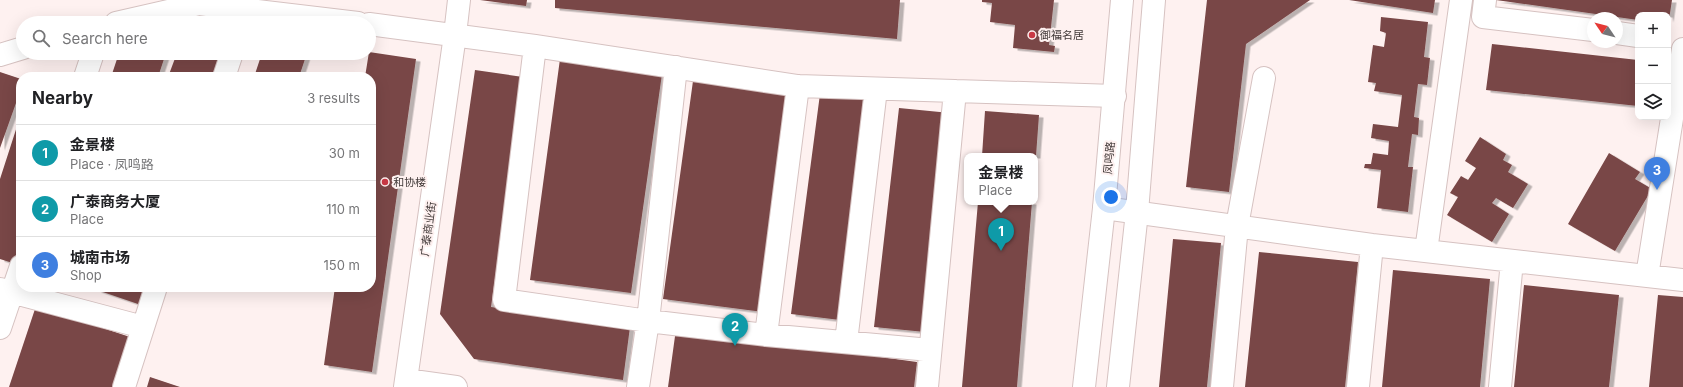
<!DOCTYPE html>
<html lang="en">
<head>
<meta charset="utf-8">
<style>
  body { margin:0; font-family:Inter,"Noto Sans SC",sans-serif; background:#f6f6f6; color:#202124 }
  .controls { position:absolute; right:12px; top:12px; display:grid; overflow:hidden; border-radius:8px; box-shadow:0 4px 16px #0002 }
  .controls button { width:36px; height:36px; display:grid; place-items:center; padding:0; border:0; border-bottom:1px solid #e0e0e0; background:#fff; color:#202124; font:20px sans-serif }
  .compass { position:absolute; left:1587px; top:12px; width:36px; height:36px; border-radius:50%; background:#fff; box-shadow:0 4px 16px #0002; rotate:305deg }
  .you { position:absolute; left:1111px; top:197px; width:14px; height:14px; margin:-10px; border:3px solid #fff; border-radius:50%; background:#1a73e8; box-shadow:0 0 0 6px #1a73e833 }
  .badge { display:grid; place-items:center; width:26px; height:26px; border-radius:50%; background:#2563eb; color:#fff; font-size:13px; font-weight:700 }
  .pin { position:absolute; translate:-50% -33px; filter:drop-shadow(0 1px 2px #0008) }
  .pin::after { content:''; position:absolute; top:21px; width:14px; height:12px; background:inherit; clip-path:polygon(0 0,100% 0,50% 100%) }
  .popup { position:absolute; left:964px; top:153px; width:74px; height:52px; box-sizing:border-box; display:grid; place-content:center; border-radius:8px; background:#fff; filter:drop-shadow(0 1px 3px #0005); font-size:13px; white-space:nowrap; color:#757577 }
  .popup b { font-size:15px; color:#202124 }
  .popup::after { content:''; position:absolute; left:50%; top:100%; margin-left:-8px; border:8px solid transparent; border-top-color:#fff }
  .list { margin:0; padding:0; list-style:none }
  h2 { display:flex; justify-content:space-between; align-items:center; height:52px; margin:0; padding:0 16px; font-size:17px }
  h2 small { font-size:13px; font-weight:400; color:#757577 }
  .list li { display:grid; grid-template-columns:26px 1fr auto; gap:12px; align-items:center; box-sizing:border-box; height:56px; padding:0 16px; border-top:1px solid #e0e0e0 }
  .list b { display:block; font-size:15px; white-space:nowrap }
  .list p { margin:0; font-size:13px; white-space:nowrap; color:#757577 }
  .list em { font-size:13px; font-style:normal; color:#757577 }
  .icon { flex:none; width:22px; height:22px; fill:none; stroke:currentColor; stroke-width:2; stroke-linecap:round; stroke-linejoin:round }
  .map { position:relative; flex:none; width:1683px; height:387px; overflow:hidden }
  .search { position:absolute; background:#fff; box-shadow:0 4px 16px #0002; left:16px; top:16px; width:360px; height:44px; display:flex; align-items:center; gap:10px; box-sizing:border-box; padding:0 14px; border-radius:22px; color:#757577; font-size:15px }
  .panel { position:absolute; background:#fff; box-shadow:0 4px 16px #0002; left:16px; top:72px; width:360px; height:220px; border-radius:16px }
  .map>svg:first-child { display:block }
  .building { fill:#794746; filter:url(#shadow) }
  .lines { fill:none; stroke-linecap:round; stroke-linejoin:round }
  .minor-casing { stroke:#d6c2c1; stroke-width:24 }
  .major-casing { stroke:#d6c2c1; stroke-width:24 }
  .minor { stroke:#fff; stroke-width:22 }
  .major { stroke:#fff; stroke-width:22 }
  .poi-dot { fill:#c93945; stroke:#fef1f0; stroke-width:1.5 }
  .labels { text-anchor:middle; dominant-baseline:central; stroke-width:4; stroke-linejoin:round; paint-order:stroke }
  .poi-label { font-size:11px; fill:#403837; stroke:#fef1f0; text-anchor:start }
  .street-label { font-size:11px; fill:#403837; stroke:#fef1f0 }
</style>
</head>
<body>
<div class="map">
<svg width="1683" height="387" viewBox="0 0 1683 387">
  <defs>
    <filter id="shadow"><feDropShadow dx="4.5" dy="2.5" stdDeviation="0" flood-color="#0004"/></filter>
  </defs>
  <rect width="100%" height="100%" fill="#fef1f0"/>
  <!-- building -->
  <path class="building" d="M480,0h47l-1,6z
    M555,0h345l-3,39 -342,-31z
    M982,0h72l-5,45 6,1 -1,6 -41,-4 2,-23 -25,-3 2,-19 -10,-1z
    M1207,0h103l-64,44 -17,148 -43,-5z
    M1349,0h86l-2,13z
    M1496,0h176l-3,20 -1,-5h-30v5z
    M1381,17l47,5 -4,35 6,1 -3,27 -9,-1 -4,33 5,1 -1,17 -6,-1 -4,33h5l-5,45 -31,-4 4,-38 -17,-2 1,-4h6l2,-11 15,2 1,-14 -18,-3 2,-14 25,3 4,-32 -28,-4 2,-8 -8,-1 5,-37 11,2 2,-14 -6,-2z
    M1492,44l146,16v46l-152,-16z
    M369,52l47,7 -44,313 -48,-7 11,-78h36v-210h-6z
    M119,53h47l-8,24h-47z
    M177,53h49l-9,24h-49z
    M262,53h45l-8,24h-45z
    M560,59l102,15 -31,219 -101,-13z
    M475,70l48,7 -32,230 139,20 -7,53 -149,-21 -34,-45z
    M0,72l21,7v10l-21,59z
    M693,81l100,13 -30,218 -100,-13z
    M820,94l50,6 -30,220 -49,-6z
    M899,108l51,5 -25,219 -51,-5z
    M985,111l54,4 -3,41h-54z
    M21,114v144l-2,7 -19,-6v-80z
    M1480,137l26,17 -3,6 9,5 -4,7 20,12 -15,24 -17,-10 -4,5 17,11 -17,28 -45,-27 11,-18 -8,-4 11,-17 7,4 8,-12 -11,-7z
    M1609,153l31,19 -5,7 17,10 -37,62 -47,-27z
    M978,202h54l-15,185h-55z
    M1173,239l48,4 -14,144h-48z
    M1259,252l99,10 -13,125h-100z
    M1393,270l97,9 -10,108h-98z
    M1524,285l95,10 -10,92h-95z
    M98,287h49l-6,18 -44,-15z
    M1658,295l25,2v90h-34z
    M36,306l94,31 -17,50h-104z
    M676,329l241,33 -3,25h-246z
    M150,377l30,10h-33z"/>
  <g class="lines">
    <!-- minor casing -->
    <g class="minor-casing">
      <path id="minor" d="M1485,0l-2,17 110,13
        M116,23l83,-19 159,19
        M369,24l166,22 263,40 317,10
        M1617,33l21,3
        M535,46l-31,254 144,21 118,14 32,-249
        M0,55l23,-7
        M85,77l8,-24
        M224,77l8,-24
        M1104,208l268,37 311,35
        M1426,251l35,-251
        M1647,276l36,-227
        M0,289l143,38
        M0,328l21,-62
        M766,335l164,15
        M846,342l30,-253
        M406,380l50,7
        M124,387l32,-100
        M405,387l50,-352 4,-35
        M638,387l10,-66 28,-254
        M927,387l28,-296
        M1222,387l15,-161 27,-148
        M1358,387l14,-142
        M1500,387l12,-126"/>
    </g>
    <!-- major casing -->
    <g class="major-casing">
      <path id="major" d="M1084,387l20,-179 18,-208
        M1118,387l19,-175 17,-212"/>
    </g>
    <!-- minor -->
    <use href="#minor" class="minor"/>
    <!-- major -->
    <use href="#major" class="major"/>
  </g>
  <!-- markers -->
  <g class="poi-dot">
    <circle cx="1032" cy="35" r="4"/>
    <circle cx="385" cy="182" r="4"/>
  </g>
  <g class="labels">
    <!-- poi labels -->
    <g class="poi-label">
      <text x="1040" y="35">御福名居</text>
      <text x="393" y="182">和协楼</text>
    </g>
    <!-- street labels -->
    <g class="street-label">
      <text transform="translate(1109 158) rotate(-85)">凤鸣路</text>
      <text transform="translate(428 229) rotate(-82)">广泰商业街</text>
    </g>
  </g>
</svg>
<div class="controls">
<button>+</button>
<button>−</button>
<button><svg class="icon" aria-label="layers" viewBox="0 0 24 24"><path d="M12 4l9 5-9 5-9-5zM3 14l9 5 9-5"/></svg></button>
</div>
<svg class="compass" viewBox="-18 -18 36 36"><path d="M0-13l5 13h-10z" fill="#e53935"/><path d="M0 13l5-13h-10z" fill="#757577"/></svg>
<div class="you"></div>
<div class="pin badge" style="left:1001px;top:251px;background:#0f9aa8">1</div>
<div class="popup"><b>金景楼</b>Place</div>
<div class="pin badge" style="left:735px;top:346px;background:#0f9aa8">2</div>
<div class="pin badge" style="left:1657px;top:190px;background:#3f7fe0">3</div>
<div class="search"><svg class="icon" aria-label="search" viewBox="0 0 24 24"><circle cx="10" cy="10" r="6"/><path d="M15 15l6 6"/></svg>Search here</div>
<section class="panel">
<h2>Nearby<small>3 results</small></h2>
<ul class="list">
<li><span class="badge" style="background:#0f9aa8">1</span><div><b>金景楼</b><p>Place · 凤鸣路</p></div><em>30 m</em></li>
<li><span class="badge" style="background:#0f9aa8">2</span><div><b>广泰商务大厦</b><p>Place</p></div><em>110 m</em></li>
<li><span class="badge" style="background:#3f7fe0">3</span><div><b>城南市场</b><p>Shop</p></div><em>150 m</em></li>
</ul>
</section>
</div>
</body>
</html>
